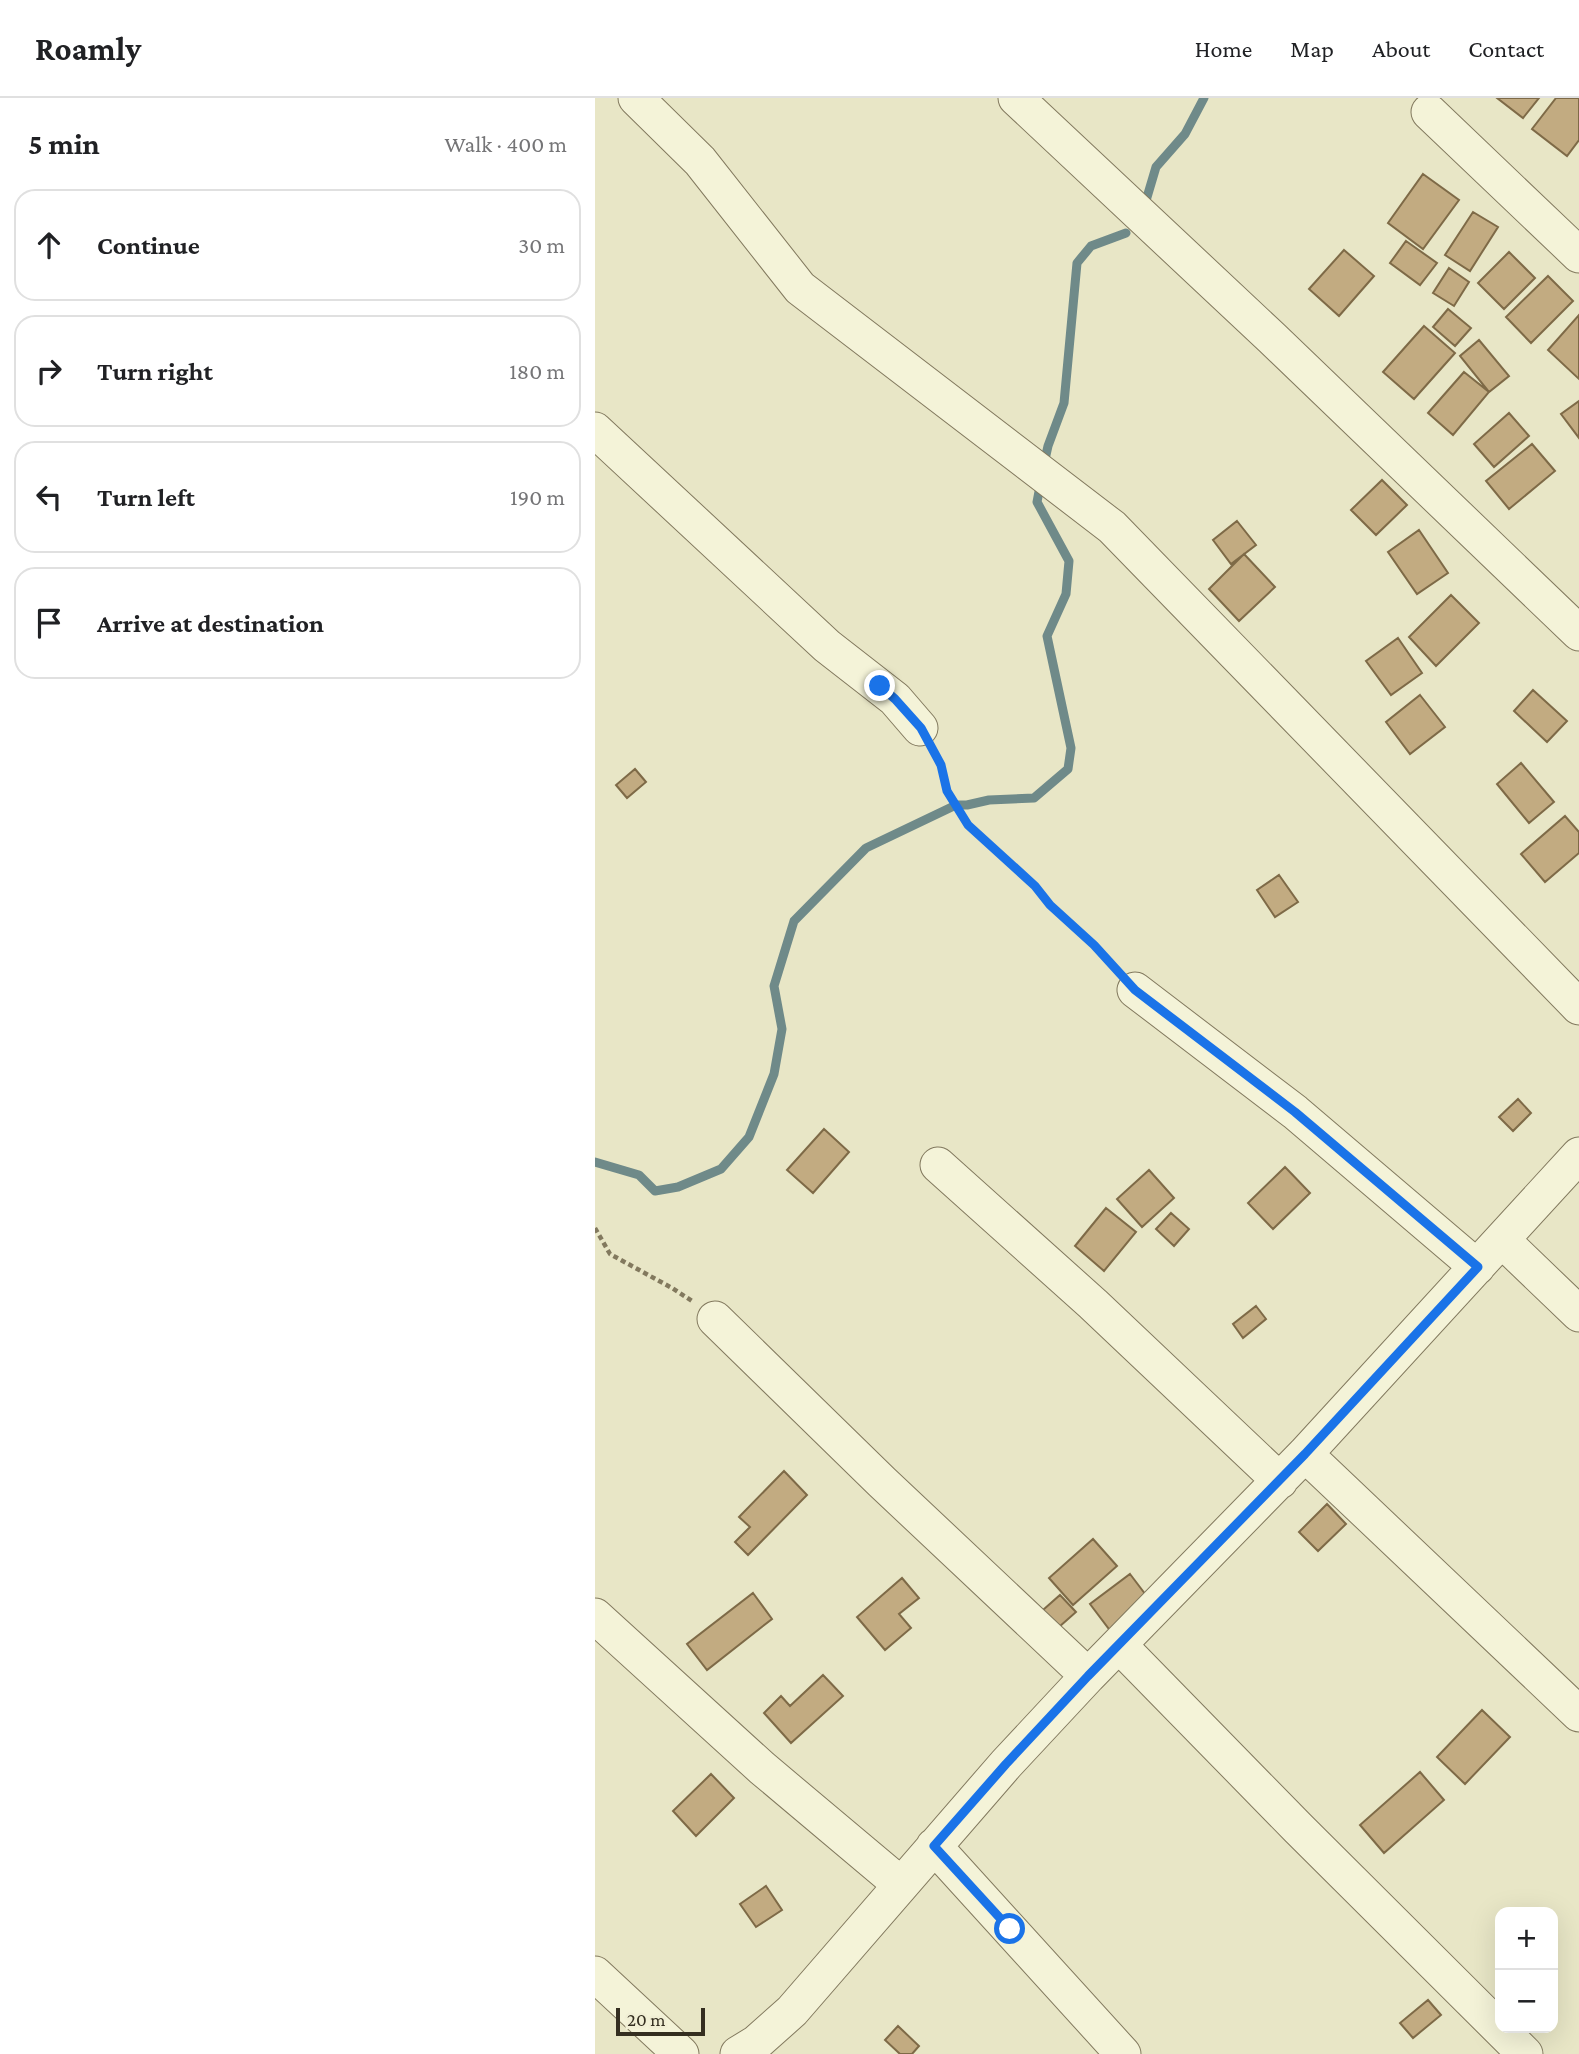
<!DOCTYPE html>
<html lang="en">
<head>
<meta charset="utf-8">
<style>
  body { margin:0; font-family:"Crimson Pro",serif; background:#f2f2f2; color:#202124 }
  .controls { position:absolute; right:21px; bottom:21px; display:grid; overflow:hidden; border-radius:14px; box-shadow:0 7px 28px #0002 }
  .controls button { width:63px; height:63px; display:grid; place-items:center; padding:0; border:0; border-bottom:2px solid #e0e0e0; background:#fff; color:#202124; font:35px sans-serif }
  .scale { position:absolute; left:21px; bottom:18px; width:89px; box-sizing:border-box; padding-left:7px; border:4px solid #342e20; border-top:0; font-size:19px; line-height:24px; white-space:nowrap; color:#342e20; -webkit-text-stroke:5px #f1efd5; paint-order:stroke }
  .stop { position:absolute; width:21px; height:21px; margin:-16px; border:5px solid #1a73e8; border-radius:50%; background:#fff }
  .stop.end { background:#1a73e8; border-color:#fff; box-shadow:0 2px 7px #0008 }
  .list { margin:0; padding:0; list-style:none }
  h2 { display:flex; justify-content:space-between; align-items:center; height:91px; margin:0; padding:0 28px; font-size:30px }
  h2 small { font-size:23px; font-weight:400; color:#757577 }
  .list li { display:grid; grid-template-columns:46px 1fr auto; gap:21px; align-items:center; box-sizing:border-box; height:112px; margin:0 14px 14px; padding:0 14px; border:2px solid #e0e0e0; border-radius:21px }
  .list b { display:block; font-size:26px; white-space:nowrap }
  .list em { font-size:23px; font-style:normal; color:#757577 }
  .icon { flex:none; width:38px; height:38px; fill:none; stroke:currentColor; stroke-width:2; stroke-linecap:round; stroke-linejoin:round }
  .map { position:relative; flex:none; width:984px; height:1956px; overflow:hidden }
  header { display:flex; align-items:center; gap:42px; box-sizing:border-box; height:98px; padding:0 35px; background:#fff; border-bottom:2px solid #e0e0e0 }
  header strong { font-size:33px }
  nav { display:flex; gap:38px; margin-inline-start:auto; font-size:24px }
  main { display:flex }
  aside { flex:1; background:#fff }
  .map>svg:first-child { display:block }
  .lines { fill:none; stroke-linecap:round; stroke-linejoin:round }
  .stream { stroke:#6f8a89; stroke-width:9 }
  .building { fill:#c2ab81; stroke:#7e6a47; stroke-width:2 }
  .street-casing { stroke:#82795e; stroke-width:37 }
  .path { stroke:#82795e; stroke-width:4.5; stroke-dasharray:5 3.5; stroke-linecap:butt }
  .street { stroke:#f4f3d8; stroke-width:35 }
  .route { stroke:#1a73e8; stroke-width:9 }
</style>
</head>
<body>
<header>
<strong>Roamly</strong>
<nav><a>Home</a><a>Map</a><a>About</a><a>Contact</a></nav>
</header>
<main>
<aside>
<h2>5 min<small>Walk · 400 m</small></h2>
<ul class="list">
<li><svg class="icon" aria-label="ahead" viewBox="0 0 24 24"><path d="M12 20V5M6 11l6-6 6 6"/></svg><div><b>Continue</b></div><em>30 m</em></li>
<li><svg class="icon" aria-label="right" viewBox="0 0 24 24"><path d="M7 20v-9h11M14 6l5 5-5 5"/></svg><div><b>Turn right</b></div><em>180 m</em></li>
<li><svg class="icon" aria-label="left" viewBox="0 0 24 24"><path d="M17 20v-9H6M10 6l-5 5 5 5"/></svg><div><b>Turn left</b></div><em>190 m</em></li>
<li><svg class="icon" aria-label="arrive" viewBox="0 0 24 24"><path d="M6 21V4h12l-3 4 3 4H6"/></svg><div><b>Arrive at destination</b></div></li>
</ul>
</aside>
<div class="map">
<svg width="984" height="1956" viewBox="0 0 984 1956">
  <rect width="100%" height="100%" fill="#e8e6c6"/>
  <g class="lines">
    <!-- stream -->
    <path class="stream" d="M550,106l11,-37 29,-33 19,-36
      M449,366l4,-18 16,-43 13,-140 14,-17 35,-13
      M0,1064l44,13 16,16 23,-4 43,-18 28,-32 25,-63 8,-45 -8,-43 20,-65 72,-73 90,-43h11l22,-5 45,-2 34,-29 3,-21 -24,-112 19,-42 3,-33 -32,-59 4,-21"/>
  </g>
  <!-- building -->
  <path class="building" d="M902,0h42l-16,20z
    M961,0h23v42l-12,16 -35,-27z
    M828,76l36,26 -36,49 -35,-26z
    M878,114l25,15 -28,44 -25,-16z
    M811,143l31,22 -17,22 -30,-22z
    M749,152l30,26 -35,40 -30,-27z
    M914,154l26,26 -31,31 -26,-26z
    M854,170l20,14 -15,24 -21,-13z
    M953,178l25,25 -42,42 -25,-26z
    M853,211l23,19 -16,18 -22,-19z
    M984,217v64l-31,-29z
    M829,228l31,27 -41,46 -31,-27z
    M884,242l30,36 -20,16 -29,-36z
    M869,274l25,20 -36,43 -25,-22z
    M984,303v37l-18,-24z
    M914,315l20,23 -35,31 -20,-23z
    M937,346l23,27 -46,38 -23,-28z
    M787,382l25,25 -31,30 -25,-25z
    M642,423l19,24 -25,19 -18,-24z
    M824,432l29,43 -31,21 -29,-42z
    M649,456l31,33 -36,34 -30,-32z
    M856,497l28,28 -43,43 -27,-29z
    M803,540l24,35 -31,22 -25,-34z
    M938,592l34,31 -20,21 -33,-31z
    M825,597l25,32 -35,27 -24,-32z
    M926,665l33,39 -25,21 -32,-39z
    M40,671l11,13 -19,16 -11,-13z
    M970,718l14,16v21l-34,29 -24,-28z
    M684,777l19,27 -23,15 -18,-27z
    M923,1001l13,14 -18,18 -14,-14z
    M229,1031l25,23 -36,41 -26,-23z
    M690,1069l25,26 -37,36 -25,-26z
    M554,1072l25,28 -32,29 -25,-28z
    M511,1110l30,24 -32,39 -29,-25z
    M576,1115l18,16 -15,17 -18,-17z
    M661,1208l10,13 -23,19 -10,-14z
    M189,1373l23,24 -59,60 -13,-13 15,-15 -11,-10z
    M732,1406l19,20 -28,27 -19,-19z
    M498,1441l24,27 -44,39 -24,-27z
    M535,1476l25,33 -40,30 -25,-33z
    M307,1480l17,20 -20,16 12,14 -26,22 -28,-33z
    M158,1495l19,26 -65,51 -20,-26z
    M465,1497l16,17 -25,22 -16,-17z
    M228,1577l20,21 -52,47 -27,-30 17,-17 9,10z
    M887,1612l28,27 -45,47 -28,-27z
    M825,1674l24,28 -60,53 -24,-28z
    M116,1676l23,24 -38,38 -23,-25z
    M171,1788l16,24 -26,17 -16,-23z
    M833,1902l13,15 -28,23 -13,-15z
    M303,1928l21,20 -7,8h-12l-15,-14z"/>
  <g class="lines">
    <!-- street casing -->
    <g class="street-casing">
      <path id="street" d="M41,0l64,63 100,127 312,239 467,480
        M421,0l256,240 307,295
        M834,14l150,143
        M0,332l232,216 68,53 25,29
        M540,892l160,122 182,155
        M343,1067l155,139 187,177
        M907,1142l77,74
        M120,1221l167,163 206,194
        M710,1356l274,260
        M0,1518l167,152 138,116
        M524,1547l179,183 227,226
        M339,1748l189,208
        M0,1876l86,80
        M143,1956l18,-11 36,-32 214,-247 82,-88 217,-222 274,-299"/>
    </g>
    <!-- path -->
    <path class="path" d="M341,656l6,11 5,26 21,34 67,61 15,19 44,40 21,24
      M0,1130l15,26 62,34 20,13"/>
    <!-- street -->
    <use href="#street" class="street"/>
  </g>
  <g class="lines">
    <!-- route -->
    <path class="route" d="M285,588l15,13 26,29 20,37 6,26 21,34 67,61 15,19 44,40 41,45 160,122 183,155 -173,187 -217,222 -82,88 -72,82 76,83"/>
  </g>
</svg>
<div class="controls">
<button>+</button>
<button>−</button>
</div>
<div class="scale">20 m</div>
<div class="stop" style="left:415px;top:1831px"></div>
<div class="stop end" style="left:285px;top:588px"></div>
</div>
</main>
</body>
</html>
